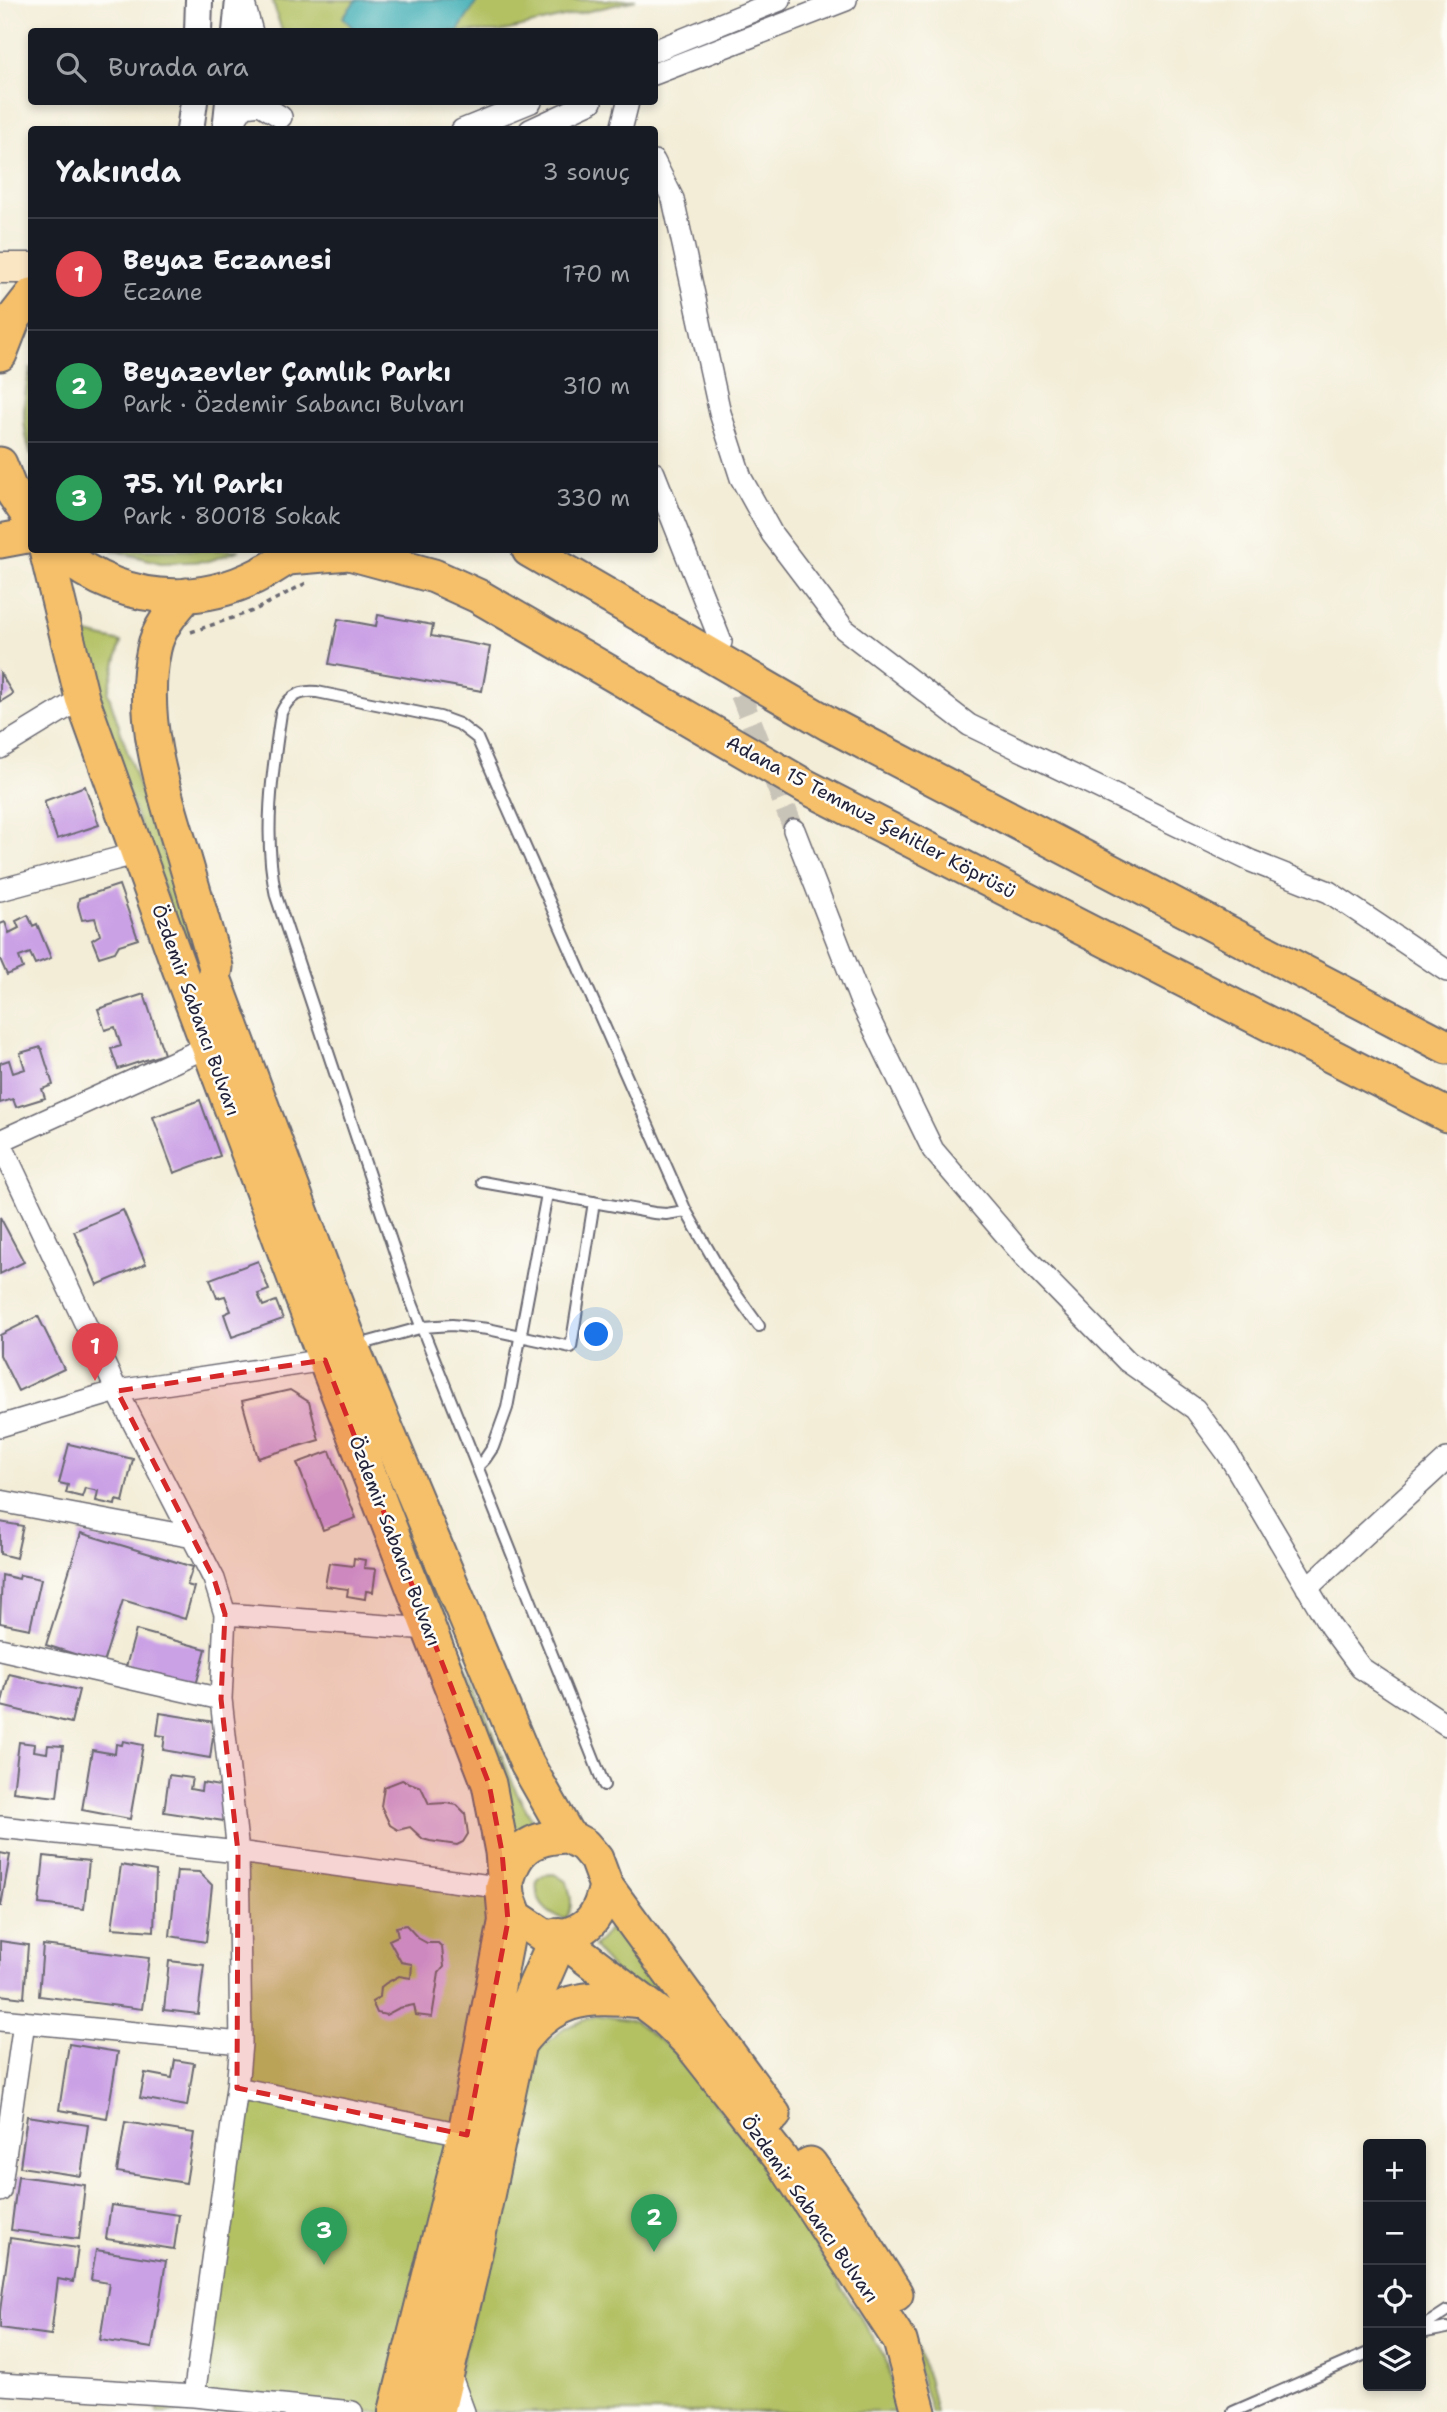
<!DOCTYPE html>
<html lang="tr">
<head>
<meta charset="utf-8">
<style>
  body { margin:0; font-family:"Shantell Sans",sans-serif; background:#20242c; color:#f1f3f6 }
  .controls { position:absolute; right:21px; bottom:21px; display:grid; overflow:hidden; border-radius:7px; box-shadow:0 4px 10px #0003 }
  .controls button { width:63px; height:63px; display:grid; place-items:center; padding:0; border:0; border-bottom:2px solid #363941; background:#171b24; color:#f1f3f6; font:35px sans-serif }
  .you { position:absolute; left:597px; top:1335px; width:24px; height:24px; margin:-18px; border:5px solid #fff; border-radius:50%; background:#1a73e8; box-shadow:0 0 0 10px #1a73e833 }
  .badge { display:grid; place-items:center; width:46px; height:46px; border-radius:50%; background:#0b8043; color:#fff; font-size:23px; font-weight:700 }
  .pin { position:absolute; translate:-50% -58px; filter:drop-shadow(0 2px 4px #0008) }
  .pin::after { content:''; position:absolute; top:37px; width:24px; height:21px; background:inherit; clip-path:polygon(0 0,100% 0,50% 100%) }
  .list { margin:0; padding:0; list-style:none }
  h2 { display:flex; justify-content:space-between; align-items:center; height:91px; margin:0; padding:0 28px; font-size:30px }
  h2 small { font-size:23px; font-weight:400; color:#9ea1a6 }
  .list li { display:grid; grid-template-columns:46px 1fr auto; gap:21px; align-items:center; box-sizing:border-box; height:112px; padding:0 28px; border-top:2px solid #363941 }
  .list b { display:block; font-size:26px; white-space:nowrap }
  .list p { margin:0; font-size:23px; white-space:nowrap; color:#9ea1a6 }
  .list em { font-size:23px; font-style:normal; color:#9ea1a6 }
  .icon { flex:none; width:38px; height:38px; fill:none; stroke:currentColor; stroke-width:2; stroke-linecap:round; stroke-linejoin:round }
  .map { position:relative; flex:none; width:1447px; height:2412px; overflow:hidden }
  .search { position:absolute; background:#171b24; box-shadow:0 4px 10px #0003; left:28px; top:28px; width:630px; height:77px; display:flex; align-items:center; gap:18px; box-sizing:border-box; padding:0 24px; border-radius:7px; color:#9ea1a6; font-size:26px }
  .panel { position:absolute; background:#171b24; box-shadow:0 4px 10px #0003; left:28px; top:126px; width:630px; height:427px; border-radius:7px }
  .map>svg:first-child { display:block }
  .green { fill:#b3c164; stroke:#6a7250; stroke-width:2 }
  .water { fill:#3bacb3; stroke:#2e6777; stroke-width:2 }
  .building { fill:#cba1e5 }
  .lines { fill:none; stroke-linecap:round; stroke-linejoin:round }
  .minor-tunnel { stroke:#c9c4b8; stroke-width:21; stroke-dasharray:21 10; stroke-linecap:butt }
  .service-casing { stroke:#6b6972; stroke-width:14 }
  .minor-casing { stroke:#6b6972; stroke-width:24 }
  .tertiary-casing { stroke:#6b6972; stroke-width:30 }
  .secondary-casing { stroke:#6b6972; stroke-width:33 }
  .primary-casing { stroke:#6b6972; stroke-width:37 }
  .motorway-casing { stroke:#6b6972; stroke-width:42 }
  .path { stroke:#6b6972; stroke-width:3.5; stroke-dasharray:5 5; stroke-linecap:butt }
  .service { stroke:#fff; stroke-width:10 }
  .minor { stroke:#fff; stroke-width:21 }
  .tertiary { stroke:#fff; stroke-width:26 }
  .secondary { stroke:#fbe6c4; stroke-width:30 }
  .primary { stroke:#f6c06b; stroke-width:33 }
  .motorway { stroke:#f6c06b; stroke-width:38 }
  .marked { fill:#d62828; fill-opacity:0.2; stroke:#d62828; stroke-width:5; stroke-dasharray:14 9; stroke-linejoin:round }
  .labels { text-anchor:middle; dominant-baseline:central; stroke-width:5; stroke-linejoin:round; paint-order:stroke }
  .street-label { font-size:19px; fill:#22223b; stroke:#fdfcf7 }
</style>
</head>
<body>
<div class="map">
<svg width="1447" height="2412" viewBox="0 0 1447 2412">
  <rect width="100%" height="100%" fill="#fdfcf7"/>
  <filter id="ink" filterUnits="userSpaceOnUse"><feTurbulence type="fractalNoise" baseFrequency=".0143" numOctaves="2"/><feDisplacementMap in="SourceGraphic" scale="14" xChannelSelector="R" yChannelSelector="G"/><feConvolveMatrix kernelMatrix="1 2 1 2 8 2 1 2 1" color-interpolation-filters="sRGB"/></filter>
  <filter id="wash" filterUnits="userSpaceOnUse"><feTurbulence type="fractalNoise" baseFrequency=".00686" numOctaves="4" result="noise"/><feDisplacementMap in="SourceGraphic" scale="28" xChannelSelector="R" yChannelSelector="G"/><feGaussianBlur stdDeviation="1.57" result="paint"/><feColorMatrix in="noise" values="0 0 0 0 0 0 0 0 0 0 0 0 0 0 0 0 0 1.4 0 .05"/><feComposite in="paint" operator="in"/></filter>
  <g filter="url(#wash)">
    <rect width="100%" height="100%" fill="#f3edd7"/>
    <!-- green -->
    <path class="green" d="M272,0h364l-136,32 -218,-1z
      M31,367v88c-10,-29 -8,-60 0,-88z
      M112,550h128l-31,11 -48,2z
      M79,632l42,10 -13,51 33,100 68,179 187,515 120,304 22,40 -21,11 -390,-1052z
      M238,1852l267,36 -107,524h-241l3,-18 34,2 43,-308z
      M554,1874l13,8c4,15 7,24 -1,37 -19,-3 -32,-18 -29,-38l6,-6z
      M616,1922l297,414 16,45 7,31h-5l-23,-76 -314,-389z
      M597,2015l37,6 37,28 92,113 122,195 15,55h-451l90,-363 26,-21z"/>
    <!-- water -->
    <path class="water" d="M356,0h122l-20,31 -102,1 -13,-15z"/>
    <g id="blocks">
      <!-- building -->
      <path class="building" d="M378,615l55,10 -2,11 59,11 -8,44 -153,-27 9,-45 38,7z
        M0,673l13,21 -13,8z
        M85,786l14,39 -42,14 -13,-38z
        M119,885l19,54 -19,6 -4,7 -16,5 -7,-17 8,-5 -5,-17 -13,2 -4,-14 1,-8z
        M28,915l5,11 4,-2 14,34 -16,6 -5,-11 -11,4 4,11 -16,7 -7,-16v-35l5,-2 4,11 10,-5 -3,-7z
        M144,994l20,60 -46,15 -7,-20 10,-3 -6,-19 -10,3 -7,-21z
        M41,1047l12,38 -11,4 3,9 -29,9 -3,-8 -13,4v-40l9,-3 4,13 12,-4 -5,-16z
        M200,1100l20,56 -46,17 -21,-56z
        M123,1210l23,54 -49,21 -23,-54z
        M0,1217l24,45 -24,12z
        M258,1261l11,29 -11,4 5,12 13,-5 7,18 -51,18 -8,-23 7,-3 -6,-15 -8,2 -7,-19z
        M38,1316l26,53 -46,22 -18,-36v-20z
        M290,1390l19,12 10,38 -61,18 -16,-57z
        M69,1444l64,15 -10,43 -7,-2 -1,5 -19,-4 2,-10 -13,-3 -3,9 -16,-4 2,-8 -9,-2z
        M330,1451l26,67 -33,12 -26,-67z
        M0,1522l23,4 -7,32 -16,-4z
        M81,1533l112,34 -6,18 7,2 -9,32 -62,-19 -20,63 -57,-18z
        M354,1558l11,2 -1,8 12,1 -3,23 -7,-1 -1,8 -18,-3 1,-7 -23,-3 4,-23 24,3z
        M2,1575l17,4 1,-4 21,4 -11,50 -30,-6z
        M136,1630l70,19 -10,36 -70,-18z
        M9,1674l70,16 -8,33 -70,-17z
        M160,1713l55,9 -5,36 -47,-8 2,-14 -8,-1z
        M123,1741l20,4 -13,74 -48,-9 10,-60 23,4 1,-10 6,1z
        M19,1742l16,2 -1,7 13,2 1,-8 15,1 -6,51 -44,-5z
        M169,1775l23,3 -2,11 11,2 1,-8 23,4 -1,34 -60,-9z
        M402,1780l19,7 8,17 17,-1 11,2 8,8 3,21 -5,8 -6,3 -27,-4 -7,-2 -13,-12 -12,3 -8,-5 -9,-19 3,-19z
        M0,1853l10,2 -9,51h-1z
        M44,1856l45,5 -5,48 -45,-5z
        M121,1865l35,6 -2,60 -42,-3z
        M177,1871l22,1 13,13 -6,57 -36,-6z
        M406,1925l12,13 9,5h11l4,4 2,20 -5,6 -7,44 -16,-2 -2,-10 -15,3 -13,7 -9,-2 -5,-11 8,-5 1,-10 5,-4 13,-7 12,2 1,-14 -11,-2 -12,-22 9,-4 -2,-9z
        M0,1941l28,4 -4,53 -24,-3z
        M43,1945l106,13 -7,51 -103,-13z
        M169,1961l35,4 -6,49 -34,-4z
        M69,2044l49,8 -11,66 -48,-8z
        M175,2060l19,3 -7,43 -47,-8 5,-25 27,5z
        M27,2116l61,9 -7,51 -61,-9z
        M125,2122l69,11 -8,50 -69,-11z
        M18,2176l67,9 -6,54 -68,-9z
        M111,2205l68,10 -5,34 -68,-10z
        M10,2238l68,10 -5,34 -15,-3 -7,56 -51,-7v-17z
        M96,2250l70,11 -14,87 -52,-8 9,-57 -18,-3z"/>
    </g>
  </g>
  <g filter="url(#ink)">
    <use href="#blocks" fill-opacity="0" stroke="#6b6972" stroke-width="2"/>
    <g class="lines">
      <!-- minor-tunnel -->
      <path class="minor-tunnel" d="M729,665l65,165"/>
      <!-- service casing -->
      <g class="service-casing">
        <path id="service" d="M482,1182l172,31 12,1 20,-3
          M355,1346l68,-19 29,-2 36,4 83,18 23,-145
          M478,1466l7,-7 8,-12 14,-39 40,-214
          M604,1785l-194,-487 -134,-402c-13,-59 -4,-123 5,-183 7,-16 18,-23 36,-21l123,25 19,7 18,14 209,473 39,68 34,47
          M1421,2328l26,-17
          M1421,2333l26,-5
          M1233,2412l135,-59"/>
      </g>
      <!-- minor casing -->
      <g class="minor-casing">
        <path id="minor" d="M243,0l9,32
          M654,51l126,-51
          M654,74l192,-74
          M229,130l15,-24 16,-2 21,13
          M462,130l69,-28
          M530,130l61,-28
          M621,130l7,-28
          M654,161l19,38 47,214 21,65 31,56 72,95 125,96 282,136 78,31 118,79
          M654,473l67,169
          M0,748l82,-50
          M794,830l67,172 72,148 90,105 104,106 68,48 33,45 102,172 31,42 86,57
          M0,890l138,-37
          M0,1141l209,-95
          M0,1142l117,249 97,188 11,35 -4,85 17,153 3,191 -4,45 -43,308
          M0,1426l117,-35 208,-31
          M0,1501l193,36
          M1307,1588l140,-129
          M225,1614l203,15
          M0,1649l221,50
          M0,1827l238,25 267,36
          M0,2020l241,23
          M237,2088l230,47
          M0,2191l24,-169
          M449,2371l15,41
          M0,2384l194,12 158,16"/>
      </g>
      <!-- tertiary casing -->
      <g class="tertiary-casing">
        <path id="tertiary" d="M198,32l1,-32
          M236,32l3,-32
          M190,130l4,-28
          M226,130l3,-28"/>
      </g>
      <!-- secondary casing -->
      <g class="secondary-casing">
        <path id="secondary" d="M0,268h32"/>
      </g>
      <!-- primary casing -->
      <g class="primary-casing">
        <path id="primary" d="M0,354l14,-36 18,-23
          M0,464l9,23 23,34
          M0,541l32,-6
          M46,550l36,148 97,270 146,392 164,424 13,68 3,36 11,29 27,18 16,2 102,78 29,28 91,116 119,182 19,71
          M57,550c75,63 165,59 241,0
          M529,550l300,174 618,323
          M288,558l61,-5 85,23 44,20 327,190 642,329
          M187,595c-14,16 -29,33 -33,54 -15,68 9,141 29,205 11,38 22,75 33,113l-2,11 138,369 175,417 41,72 16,9 12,14 10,27 168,229
          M506,1886c8,-37 24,-49 62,-50
          M559,1937c31,-7 40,-21 47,-51
          M515,2049c37,-52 68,-54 128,-48
          M810,2164l39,55 47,75"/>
      </g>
      <!-- motorway casing -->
      <g class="motorway-casing">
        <path id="motorway" d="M398,2412l69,-277 41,-214 -3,-33
          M435,2412l33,-137 52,-249 39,-89"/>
      </g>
      <!-- path -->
      <path class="path" d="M191,632l62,-21 53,-28"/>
      <!-- service -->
      <use href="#service" class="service"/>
      <!-- minor -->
      <use href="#minor" class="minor"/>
      <!-- tertiary -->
      <use href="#tertiary" class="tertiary"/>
      <!-- secondary -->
      <use href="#secondary" class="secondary"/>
      <!-- primary -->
      <use href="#primary" class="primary"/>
      <!-- motorway -->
      <use href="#motorway" class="motorway"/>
    </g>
  </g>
  <!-- marked area -->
  <path class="marked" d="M325,1360l164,424 13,68 6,69 -41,214 -230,-47 1,-236 -17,-153 4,-85 -11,-35 -97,-188z"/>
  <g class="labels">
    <!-- street labels -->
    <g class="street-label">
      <text transform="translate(871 817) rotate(28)">Adana 15 Temmuz Şehitler Köprüsü</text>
      <text transform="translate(196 1010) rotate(70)">Özdemir Sabancı Bulvarı</text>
      <text transform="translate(395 1541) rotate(69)">Özdemir Sabancı Bulvarı</text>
      <text transform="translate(810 2209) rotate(55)">Özdemir Sabancı Bulvarı</text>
    </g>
  </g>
</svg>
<div class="controls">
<button>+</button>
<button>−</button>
<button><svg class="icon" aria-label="locate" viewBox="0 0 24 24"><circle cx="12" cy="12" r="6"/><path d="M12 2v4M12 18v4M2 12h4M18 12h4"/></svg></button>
<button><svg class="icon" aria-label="layers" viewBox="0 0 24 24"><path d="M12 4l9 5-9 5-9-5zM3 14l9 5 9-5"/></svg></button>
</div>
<div class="you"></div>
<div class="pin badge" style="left:95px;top:1381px;background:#e0444e">1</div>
<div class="pin badge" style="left:654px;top:2252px;background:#2e9e5b">2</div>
<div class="pin badge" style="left:324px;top:2265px;background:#2e9e5b">3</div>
<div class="search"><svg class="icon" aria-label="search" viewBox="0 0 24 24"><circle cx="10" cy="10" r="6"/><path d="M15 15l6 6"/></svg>Burada ara</div>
<section class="panel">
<h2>Yakında<small>3 sonuç</small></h2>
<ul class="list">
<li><span class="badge" style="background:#e0444e">1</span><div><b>Beyaz Eczanesi</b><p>Eczane</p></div><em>170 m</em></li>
<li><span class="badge" style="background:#2e9e5b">2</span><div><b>Beyazevler Çamlık Parkı</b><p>Park · Özdemir Sabancı Bulvarı</p></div><em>310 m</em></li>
<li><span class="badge" style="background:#2e9e5b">3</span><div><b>75. Yıl Parkı</b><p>Park · 80018 Sokak</p></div><em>330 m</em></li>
</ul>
</section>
</div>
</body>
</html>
